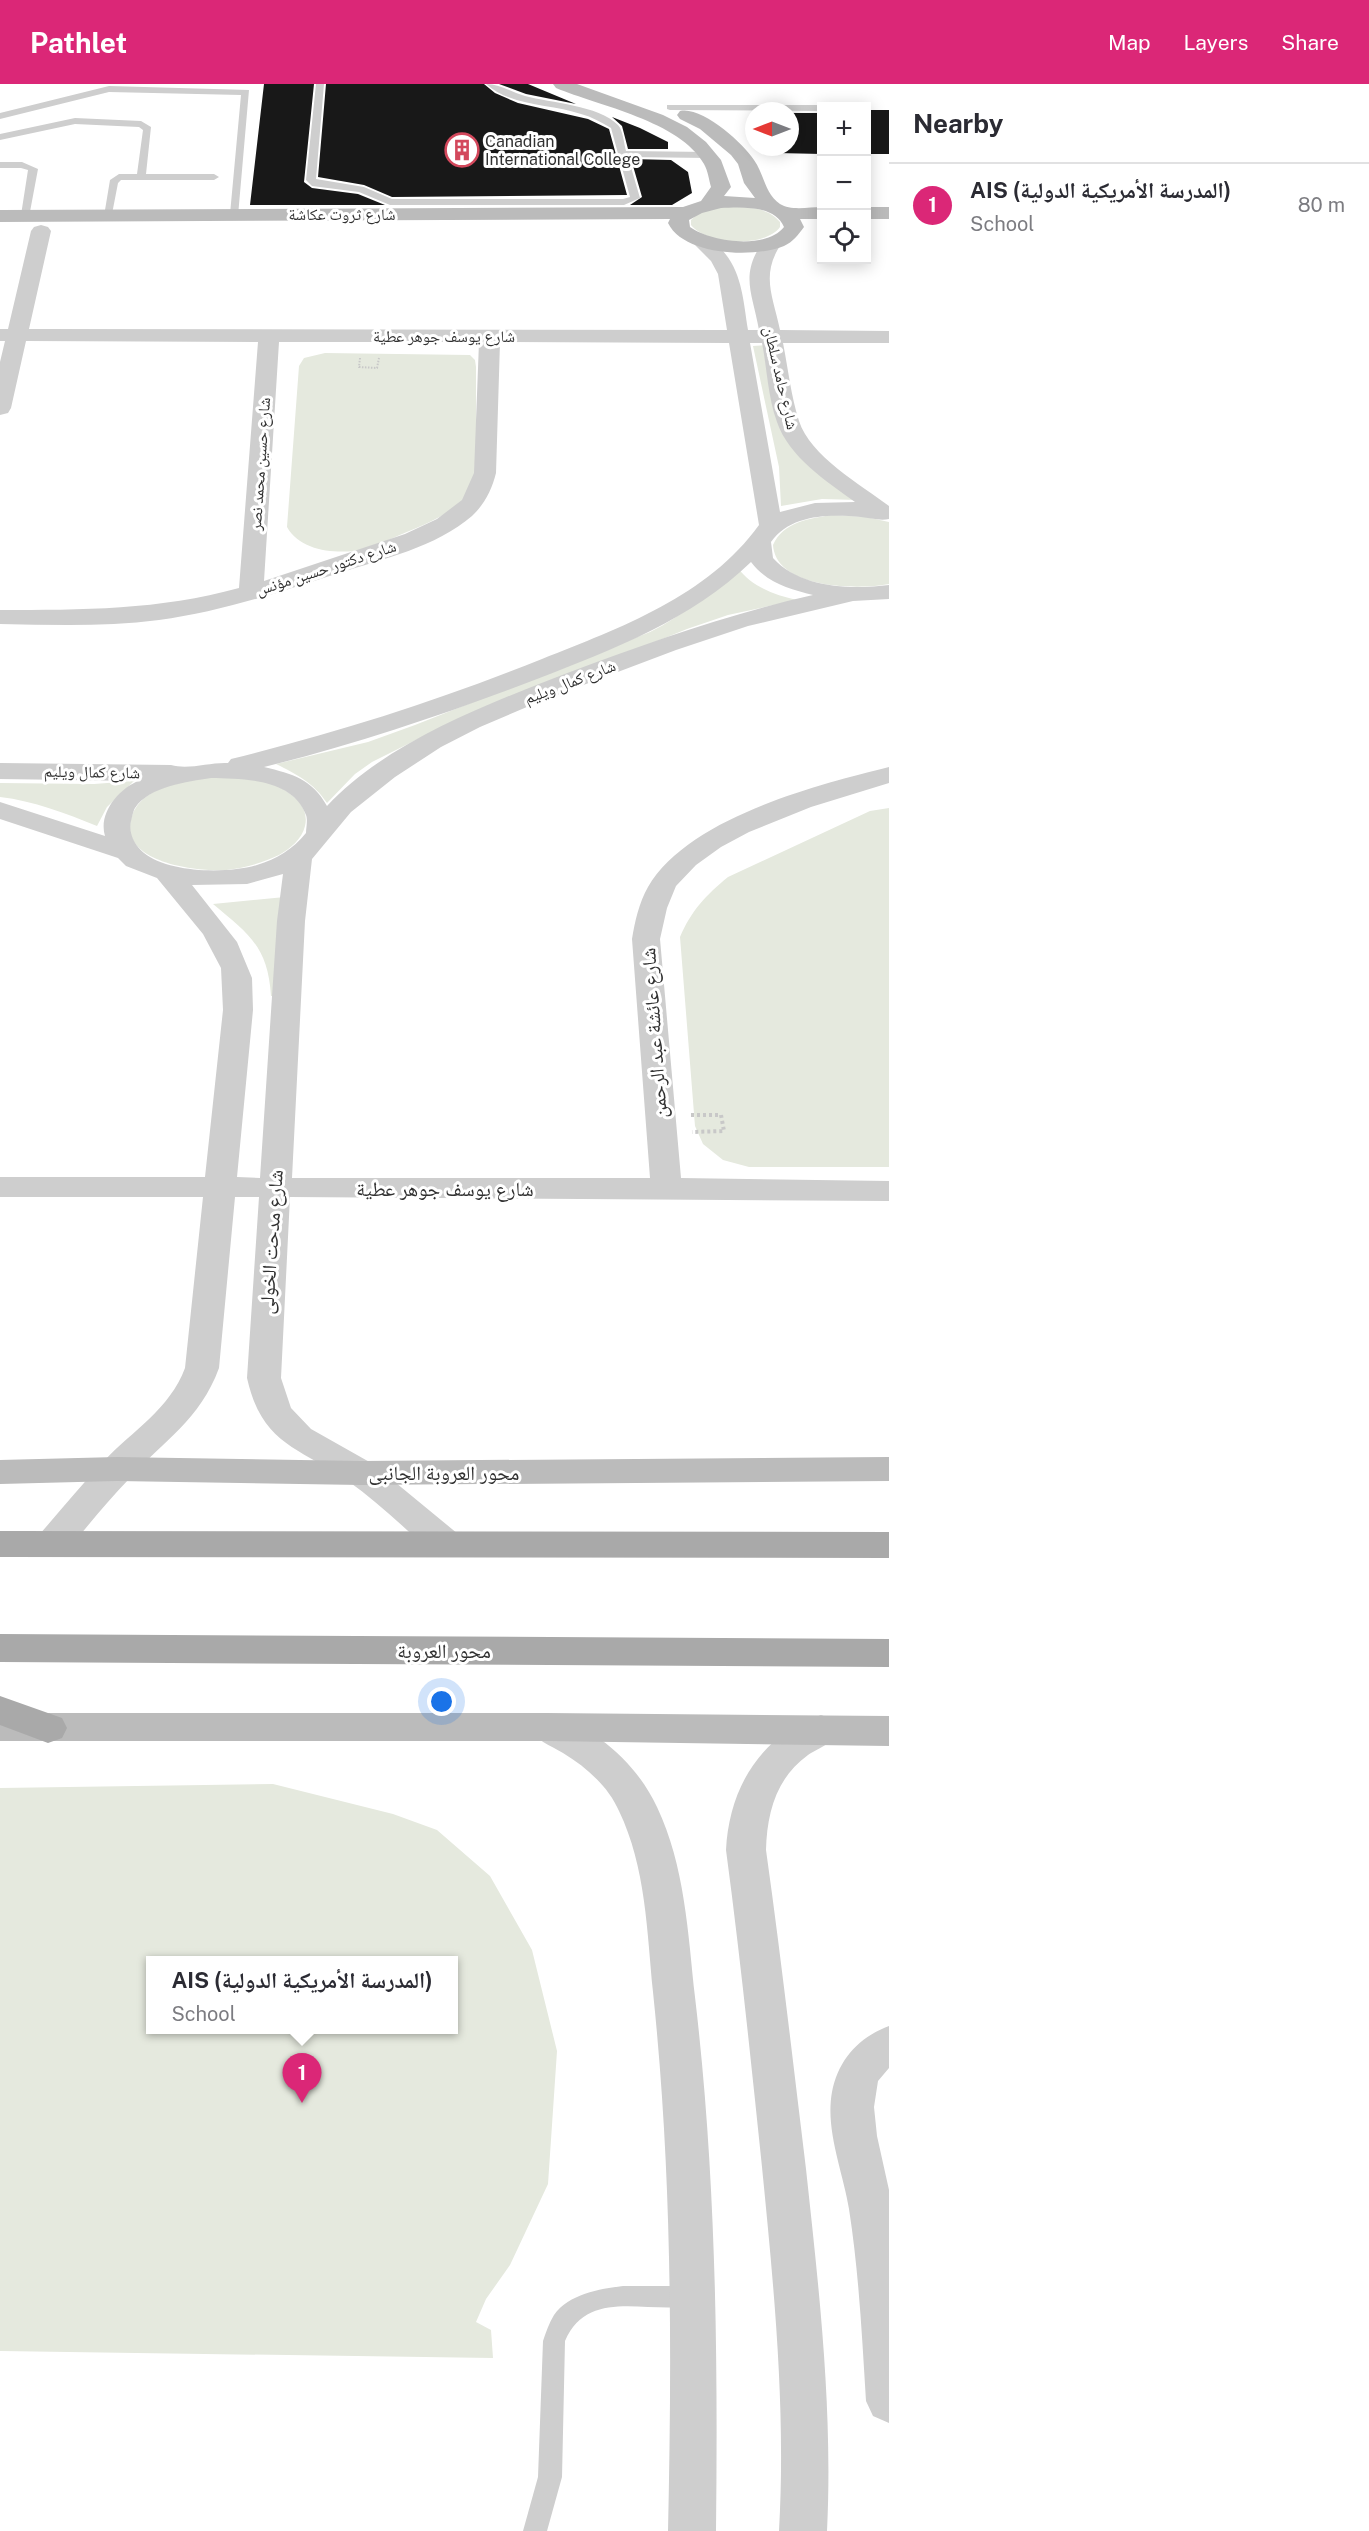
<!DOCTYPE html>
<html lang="en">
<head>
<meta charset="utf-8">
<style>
  body { margin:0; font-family:"Public Sans","Noto Naskh Arabic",sans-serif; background:#f7f7f7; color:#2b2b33 }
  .controls { position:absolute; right:18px; top:18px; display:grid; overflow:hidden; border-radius:0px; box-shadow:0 3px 15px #0003 }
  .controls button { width:54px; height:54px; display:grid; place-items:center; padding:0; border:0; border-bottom:2px solid #e1e1e2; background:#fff; color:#2b2b33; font:30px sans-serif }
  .compass { position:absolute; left:745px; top:18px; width:54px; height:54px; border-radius:50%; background:#fff; box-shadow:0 3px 15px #0003; rotate:270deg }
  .you { position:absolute; left:442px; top:1618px; width:21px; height:21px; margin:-15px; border:4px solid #fff; border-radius:50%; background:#1a73e8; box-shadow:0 0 0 9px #1a73e833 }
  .badge { display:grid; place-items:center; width:39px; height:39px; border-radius:50%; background:#db2777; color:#fff; font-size:20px; font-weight:700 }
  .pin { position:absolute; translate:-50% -50px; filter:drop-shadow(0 2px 3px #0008) }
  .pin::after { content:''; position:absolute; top:32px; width:21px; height:18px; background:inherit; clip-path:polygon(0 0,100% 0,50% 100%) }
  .popup { position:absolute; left:146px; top:1872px; width:312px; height:78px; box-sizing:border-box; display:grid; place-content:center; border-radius:0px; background:#fff; filter:drop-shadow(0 2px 4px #0005); font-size:20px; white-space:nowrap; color:#7c7c81 }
  .popup b { font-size:22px; color:#2b2b33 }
  .popup::after { content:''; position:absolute; left:50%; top:100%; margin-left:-12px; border:12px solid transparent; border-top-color:#fff }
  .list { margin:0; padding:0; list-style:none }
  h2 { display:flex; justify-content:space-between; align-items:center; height:78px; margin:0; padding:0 24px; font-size:26px }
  h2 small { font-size:20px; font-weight:400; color:#7c7c81 }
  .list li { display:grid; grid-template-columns:39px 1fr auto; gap:18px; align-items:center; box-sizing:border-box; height:84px; padding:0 24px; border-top:2px solid #e1e1e2 }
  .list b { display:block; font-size:22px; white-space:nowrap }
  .list p { margin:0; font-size:20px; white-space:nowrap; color:#7c7c81 }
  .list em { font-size:20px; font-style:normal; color:#7c7c81 }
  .icon { flex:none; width:33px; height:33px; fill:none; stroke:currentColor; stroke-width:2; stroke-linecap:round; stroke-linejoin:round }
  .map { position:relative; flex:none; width:889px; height:2447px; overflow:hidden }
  header { display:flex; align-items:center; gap:36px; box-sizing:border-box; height:84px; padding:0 30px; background:#db2777; color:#fff }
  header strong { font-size:28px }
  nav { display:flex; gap:33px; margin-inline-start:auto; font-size:21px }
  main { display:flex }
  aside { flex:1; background:#fff }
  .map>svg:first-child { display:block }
  .green { fill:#e5e9de; fill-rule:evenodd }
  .building { fill:#181818 }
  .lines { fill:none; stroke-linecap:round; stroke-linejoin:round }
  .path-far1 { stroke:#c8c8c8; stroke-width:2; stroke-dasharray:1.5 1.5; stroke-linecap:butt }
  .path { stroke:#c8c8c8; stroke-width:4; stroke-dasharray:3 3; stroke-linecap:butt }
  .lane { fill:#cecece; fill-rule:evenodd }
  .street { fill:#cecece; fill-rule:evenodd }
  .secondary { fill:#bbb; fill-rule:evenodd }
  .primary { fill:#a9a9a9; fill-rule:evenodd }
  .labels { text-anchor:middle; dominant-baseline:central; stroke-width:6; stroke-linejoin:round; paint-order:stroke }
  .far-poi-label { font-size:16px; fill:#313131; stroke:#fff; text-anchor:start }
  .far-street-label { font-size:16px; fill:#313131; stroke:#fff }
  .street-label { font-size:20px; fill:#313131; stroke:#fff }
</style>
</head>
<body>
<header>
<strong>Pathlet</strong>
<nav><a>Map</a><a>Layers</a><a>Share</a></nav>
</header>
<main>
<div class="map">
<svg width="889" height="2447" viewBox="0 0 889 2447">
  <rect width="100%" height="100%" fill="#fff"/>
  <!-- green -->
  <path class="green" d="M722,123c20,0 44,-2 58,15v5c-15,21 -73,18 -89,-2v-5l10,-9z
    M767,261l13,72 78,83 -36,-1 -41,7 -2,-39 -26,-121z
    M325,269l145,2 5,5 1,7v115c-14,31 -54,43 -83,56 -10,4 -20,11 -31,12 -25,4 -61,2 -75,-23l12,-161 5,-8z
    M833,431l33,2 23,5v62c-31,6 -113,5 -116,-39 10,-23 37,-27 60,-30z
    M738,484c14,19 37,27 59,32l-69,15 -41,14 -259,105 -56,28 -17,12 -28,29c-13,-20 -31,-29 -51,-39l92,-22 47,-17 235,-93c34,-17 60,-39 88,-64z
    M209,692c13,0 28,-1 41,1 22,5 62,20 55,49 -3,13 -15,23 -26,29 -17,8 -34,13 -53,15 -29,2 -110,-8 -94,-54 5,-16 22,-26 37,-31 12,-5 27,-7 40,-9z
    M134,697l-27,26 -10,19c-32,-13 -63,-25 -97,-29v-14l94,1z
    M889,724v359h-140l-26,-7 -20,-16 -8,-18 -15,-189c11,-26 26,-42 48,-60l142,-66z
    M295,812l-15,100h-9c-3,-49 -22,-62 -58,-92z
    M273,1700l120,30 44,16 53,46 42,74 25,101 -9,133 -38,81 -24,34 -10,23 15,8 2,28 -493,-7v-563zM150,1876h304v70h-304z"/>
  <!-- building -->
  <path class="building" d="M264,0h50l-10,98 8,6 46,6 27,11h-135z
    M326,0h158l11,9 23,10 70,16 21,10 18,66 -235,2 -28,-12 -46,-8z
    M499,0h29l48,20 -50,-10z
    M867,26h22v44h-22z
    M790,29h32v41l-45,-1 -2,-6h15z
    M612,33l28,11 28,14v7h-40l-6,-23z
    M631,75l40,1 17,12 4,21 -20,12h-42l12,-8z"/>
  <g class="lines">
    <!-- path-far1 -->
    <path class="path-far1" d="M360,274l-1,9 18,1 2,-10"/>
    <!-- path -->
    <path class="path" d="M691,1031h30l3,16 -32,1"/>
    <!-- lane -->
    <path class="lane" d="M316,0h8l-8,95 48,8 28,12h231l7,-2 -19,-69c-10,-6 -19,-11 -30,-14 -31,-10 -71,-8 -95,-30 14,0 25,8 39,12 26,7 73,9 93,29 5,5 6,19 8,26l82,1 5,3 -5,3 -80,-1 12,41 -16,7h-234l-31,-13 -47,-6 -6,-6z
      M109,2l140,4 -11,126 -8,-2 11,-119 -132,-3 -109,27v-6z
      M667,21h155l4,1h-4v5l-152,-1 -3,-1z
      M75,34l66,3 10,6 -5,47h68l5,3 -5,3h-93l-3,3 -6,31 -8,2 6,-36 9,-6h18l6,-44 -4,-3 -64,-3 -75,16v-6z
      M0,78h22l16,7 -9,48 -8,-2 7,-45 -7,-2h-21z
      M623,2202h69l8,3 3,7 -3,7c-43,16 -110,-20 -135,38l-3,136 -15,54h-24l15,-54 5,-136c3,-9 6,-18 11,-26 15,-21 45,-26 69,-29z"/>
    <!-- street -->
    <path class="street" d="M41,141l7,2 3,4 -22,98 698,1 -9,-56 -7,-13 -21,-21 3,-4c12,-3 16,2 25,10 24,22 25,53 30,84h11c-7,-39 -20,-56 6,-91h14l3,4c-22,31 -9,53 -2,87l109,1v12h-106c5,25 8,53 16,78 11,35 62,64 90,85v13c-9,2 -19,-1 -28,-2 -32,-3 -70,-3 -90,25l2,16c27,30 78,32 116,27v14l-36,2 -105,25 -72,24 -135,51 -61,26 -39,20 -46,30 -44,35 -39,47 -7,62 -13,257h358l-18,-239c3,-18 7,-36 16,-52 40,-69 168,-102 241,-120v16l-78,24 -62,25 -28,15 -25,18 -20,21 -9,22 -7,31 21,239 208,3v20l-599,-4 -9,181 10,30 20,21 62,35 85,70 5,9 -5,9 -13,4 -13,-4c-27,-23 -54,-50 -84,-71 -49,-34 -86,-36 -101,-103l12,-181h-24l-16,171c-19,52 -55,72 -90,111 -23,24 -43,49 -64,74l-13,4 -13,-4 -5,-9 5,-9c22,-25 42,-50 65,-74 28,-30 66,-52 81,-93l18,-171h-203v-20h205l18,-167 -2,-42 -18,-34 -46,-56 -31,-12 -8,-8 -118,-39v-17l105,34c-7,-23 14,-47 33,-55l-138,-2v-16l171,2c18,5 39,-3 57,-2l3,-4c106,-26 209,-59 311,-100 78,-31 166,-63 217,-134l-30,-182 -229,-1 -4,131c-4,16 -11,31 -24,43 -36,31 -89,43 -133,57 -59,19 -119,39 -180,47 -53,7 -106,5 -159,4v-14c82,0 160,0 239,-22l19,-246 -232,-1 -15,67 -3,5 -8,2v-53l5,-21h-5v-12h8l23,-98 3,-4zM279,258h200l-5,131 -12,27 -25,19 -32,15 -141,47zM750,259h12c5,25 6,55 15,79 12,35 49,59 78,80l-40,1 -35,9zM751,478c16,21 38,27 62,33 -84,19 -163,47 -243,77 -80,31 -184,70 -243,134 -15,-27 -34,-32 -63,-39 93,-23 184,-54 273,-88 77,-30 154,-59 214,-117zM211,694c32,1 81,0 95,37 2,5 0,13 0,18 -13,16 -29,26 -49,32 -30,9 -88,8 -113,-12 -9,-7 -16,-20 -13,-32 1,-3 2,-10 4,-13 15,-22 52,-26 76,-30zM283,790l-6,47 -17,257 -23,-1 16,-167 -1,-32 -15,-36 -45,-57 55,-1z
      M547,1629c49,15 88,48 110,94 28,59 31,126 38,190 21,178 23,355 21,534h-48c4,-182 4,-357 -15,-539 -6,-60 -7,-125 -34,-181 -11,-25 -33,-44 -56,-58 -13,-8 -27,-12 -35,-26l5,-10z
      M821,1631l14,5 5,10c-7,14 -20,17 -32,25 -32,23 -41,58 -42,95 15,106 27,213 40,319 13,121 27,240 21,362h-48c7,-122 -5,-242 -17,-364 -11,-106 -22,-212 -36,-317 3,-61 34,-115 95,-135z
      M889,1942v42l-11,13 -4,26 3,29 12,54v233l-16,-7 -7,-15c-4,-64 -7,-128 -17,-192 -6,-37 -24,-79 -17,-117 6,-32 27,-55 57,-66z"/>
    <!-- secondary -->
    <path class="secondary" d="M553,0h24l86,31 24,12 19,15 15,18 10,27 -7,9 31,2 -11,-15 -6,-19 -7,-9 -31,-26 -20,-10 -3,-4 3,-4c22,-5 63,32 74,49 10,14 11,34 26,44 11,7 29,3 42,3v12h-22l4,8c-6,8 -11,15 -20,19 -30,12 -100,10 -116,-23l2,-4 -670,3v-12l683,-3 18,-6 10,-14c-2,-7 -3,-16 -7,-23 -24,-43 -105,-58 -148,-76zM721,124c20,-1 54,-3 63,19 -18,23 -73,15 -94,0l-1,-7 13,-7z
      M866,123h23v12h-23z
      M117,1373l244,4 528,-4v24l-528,4 -244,-4 -117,3v-24z
      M0,1629h547l342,3v30l-342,-5h-547z"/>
    <!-- primary -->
    <path class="primary" d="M0,1447l889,1v26l-889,-1z
      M0,1550l889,5v28l-889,-5z
      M0,1612l62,22 5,10 -5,10 -14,5 -48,-18z"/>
  </g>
  <!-- icons -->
  <defs>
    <g id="building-ring" transform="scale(1.725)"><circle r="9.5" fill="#fff" stroke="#d3485c" stroke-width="1.5"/><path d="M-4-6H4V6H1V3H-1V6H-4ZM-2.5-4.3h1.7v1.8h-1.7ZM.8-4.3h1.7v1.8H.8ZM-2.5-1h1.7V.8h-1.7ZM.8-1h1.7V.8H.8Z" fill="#d3485c"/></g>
  </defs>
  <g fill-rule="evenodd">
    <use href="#building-ring" x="462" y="66"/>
  </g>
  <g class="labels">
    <!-- far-poi labels -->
    <g class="far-poi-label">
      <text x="485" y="57">Canadian<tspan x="485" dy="18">International College</tspan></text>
    </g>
    <!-- far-street labels -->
    <g class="far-street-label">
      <text x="342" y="130">شارع ثروت عكاشة</text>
      <text x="444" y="252">شارع يوسف جوهر عطية</text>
      <text transform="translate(781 294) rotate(77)">شارع حامد سلطان</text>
      <text transform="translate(260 380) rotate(-86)">شارع حسين محمد نصر</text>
      <text transform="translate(326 484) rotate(-18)">شارع دكتور حسين مؤنس</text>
      <text transform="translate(570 598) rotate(-21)">شارع كمال ويليم</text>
      <text transform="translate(92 688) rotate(1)">شارع كمال ويليم</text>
    </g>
    <!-- street labels -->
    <g class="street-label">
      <text transform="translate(654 949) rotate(-94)">شارع عائشة عبد الرحمن</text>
      <text x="445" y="1105">شارع يوسف جوهر عطية</text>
      <text transform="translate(271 1158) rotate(-86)">شارع مدحت الخولى</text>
      <text x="444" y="1389">محور العروبة الجانبى</text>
      <text x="444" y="1567">محور العروبة</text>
    </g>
  </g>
</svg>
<div class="controls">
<button>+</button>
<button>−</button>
<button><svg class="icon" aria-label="locate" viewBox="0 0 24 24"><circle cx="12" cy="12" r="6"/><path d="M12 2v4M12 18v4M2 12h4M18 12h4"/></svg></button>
</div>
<svg class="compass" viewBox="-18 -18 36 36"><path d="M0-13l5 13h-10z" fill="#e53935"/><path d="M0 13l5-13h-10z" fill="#7c7c81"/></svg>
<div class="you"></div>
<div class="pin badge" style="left:302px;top:2019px">1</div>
<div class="popup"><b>AIS (المدرسة الأمريكية الدولية)</b>School</div>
</div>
<aside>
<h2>Nearby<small></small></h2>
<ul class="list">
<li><span class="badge">1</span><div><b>AIS (المدرسة الأمريكية الدولية)</b><p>School</p></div><em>80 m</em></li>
</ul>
</aside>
</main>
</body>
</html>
